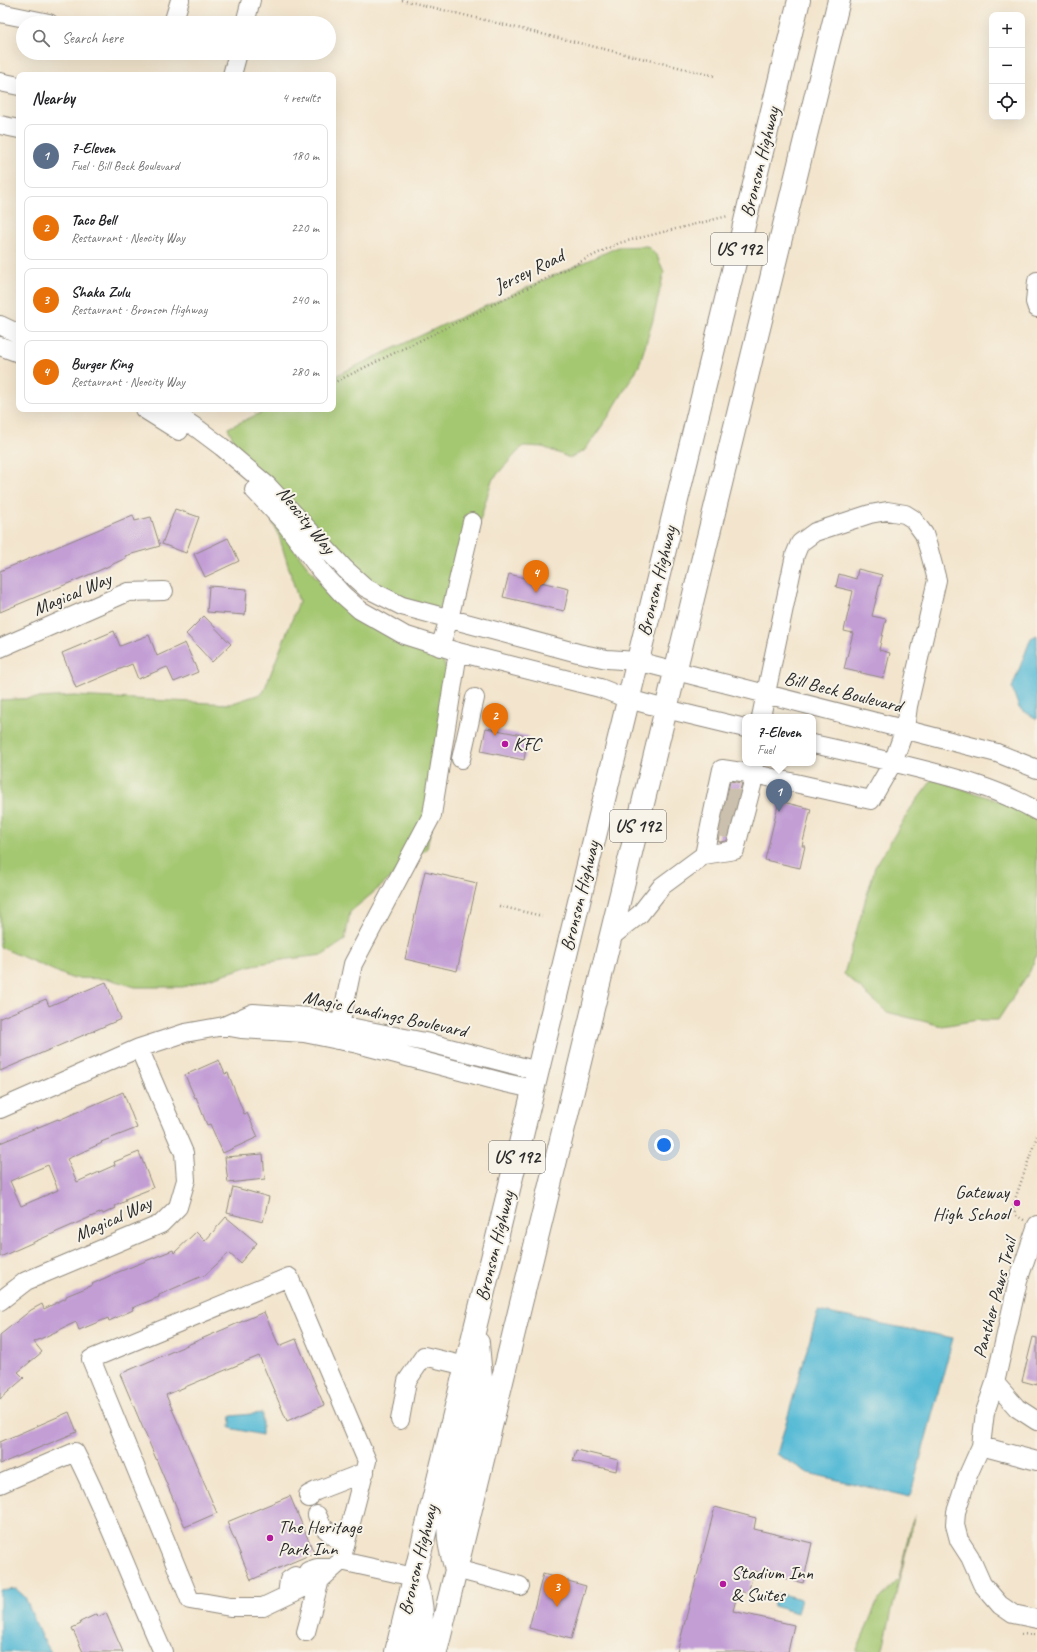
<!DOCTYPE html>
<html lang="en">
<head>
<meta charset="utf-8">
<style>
  body { margin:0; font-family:Caveat,sans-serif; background:#f2f2f2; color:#202124 }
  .controls { position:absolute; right:12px; top:12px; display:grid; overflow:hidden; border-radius:8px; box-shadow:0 4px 16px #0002 }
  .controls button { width:36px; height:36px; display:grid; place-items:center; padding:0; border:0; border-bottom:1px solid #e0e0e0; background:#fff; color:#202124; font:20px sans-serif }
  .you { position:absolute; left:664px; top:1145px; width:14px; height:14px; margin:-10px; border:3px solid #fff; border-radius:50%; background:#1a73e8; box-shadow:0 0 0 6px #1a73e833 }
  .badge { display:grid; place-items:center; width:26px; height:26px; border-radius:50%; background:#b5179e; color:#fff; font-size:13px; font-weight:700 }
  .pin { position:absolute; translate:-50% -33px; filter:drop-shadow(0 1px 2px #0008) }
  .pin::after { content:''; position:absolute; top:21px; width:14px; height:12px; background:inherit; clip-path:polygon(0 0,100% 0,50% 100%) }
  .popup { position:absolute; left:742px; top:714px; width:74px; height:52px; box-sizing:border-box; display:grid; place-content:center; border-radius:8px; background:#fff; filter:drop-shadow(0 1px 3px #0005); font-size:13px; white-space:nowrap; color:#757577 }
  .popup b { font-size:15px; color:#202124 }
  .popup::after { content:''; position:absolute; left:50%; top:100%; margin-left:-8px; border:8px solid transparent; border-top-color:#fff }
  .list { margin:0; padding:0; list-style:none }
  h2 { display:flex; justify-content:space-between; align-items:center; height:52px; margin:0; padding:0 16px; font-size:17px }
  h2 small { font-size:13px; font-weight:400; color:#757577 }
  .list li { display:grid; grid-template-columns:26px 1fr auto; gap:12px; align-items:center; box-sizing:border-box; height:64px; margin:0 8px 8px; padding:0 8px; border:1px solid #e0e0e0; border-radius:8px }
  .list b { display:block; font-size:15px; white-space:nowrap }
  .list p { margin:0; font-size:13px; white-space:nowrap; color:#757577 }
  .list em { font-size:13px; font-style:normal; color:#757577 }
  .icon { flex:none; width:22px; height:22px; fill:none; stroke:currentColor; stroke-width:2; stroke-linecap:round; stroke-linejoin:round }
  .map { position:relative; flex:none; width:1037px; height:1652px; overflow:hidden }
  .search { position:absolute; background:#fff; box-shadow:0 4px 16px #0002; left:16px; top:16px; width:320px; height:44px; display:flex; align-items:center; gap:10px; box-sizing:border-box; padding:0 14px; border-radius:22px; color:#757577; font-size:15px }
  .panel { position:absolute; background:#fff; box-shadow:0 4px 16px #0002; left:16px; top:72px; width:320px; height:340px; border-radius:8px }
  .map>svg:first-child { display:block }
  .green { fill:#a4c771; stroke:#68794e }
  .water { fill:#58bbd6; stroke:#427380 }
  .building { fill:#c29ed5; fill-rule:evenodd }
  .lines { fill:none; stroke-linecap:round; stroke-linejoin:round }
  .minor-tunnel { stroke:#cbc0ad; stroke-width:18; stroke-dasharray:18 9; stroke-linecap:butt }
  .minor-casing { stroke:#8f887c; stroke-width:20 }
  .highway-casing { stroke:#8f887c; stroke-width:24 }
  .path { stroke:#8f887c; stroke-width:2.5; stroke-dasharray:1 3; stroke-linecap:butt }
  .minor { stroke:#fff; stroke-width:18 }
  .highway { stroke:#fff; stroke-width:22 }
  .poi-dot { fill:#b5179e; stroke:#f7f3e8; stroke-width:1.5 }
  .labels { text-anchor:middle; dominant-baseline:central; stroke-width:4; stroke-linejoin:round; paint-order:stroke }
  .shield { fill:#f7f3e8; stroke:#686764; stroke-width:1 }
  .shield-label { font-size:18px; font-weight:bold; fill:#2b2b2b }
  .street-label { font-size:19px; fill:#2b2b2b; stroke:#f7f3e8 }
  .poi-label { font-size:19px; fill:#2b2b2b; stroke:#f7f3e8; text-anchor:start }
</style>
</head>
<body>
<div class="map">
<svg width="1037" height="1652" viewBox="0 0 1037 1652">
  <rect width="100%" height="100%" fill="#f7f3e8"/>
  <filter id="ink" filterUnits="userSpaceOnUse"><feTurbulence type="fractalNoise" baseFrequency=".025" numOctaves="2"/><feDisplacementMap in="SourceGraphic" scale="8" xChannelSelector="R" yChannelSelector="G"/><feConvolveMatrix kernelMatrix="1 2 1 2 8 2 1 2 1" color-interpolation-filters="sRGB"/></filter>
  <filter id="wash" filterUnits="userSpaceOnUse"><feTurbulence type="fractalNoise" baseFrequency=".012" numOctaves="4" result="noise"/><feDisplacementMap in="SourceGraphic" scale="16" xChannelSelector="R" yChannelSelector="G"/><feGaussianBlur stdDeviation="0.9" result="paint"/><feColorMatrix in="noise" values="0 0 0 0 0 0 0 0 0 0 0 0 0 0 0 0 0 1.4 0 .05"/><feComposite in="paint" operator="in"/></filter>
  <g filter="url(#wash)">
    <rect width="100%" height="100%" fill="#f3e5cd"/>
    <!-- green -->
    <path class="green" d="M647,246l10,10 7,16 -11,48 -14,46 -32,53 -23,32 -14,7 -27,-11 -20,-1 -31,34 -39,133 -47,-14 -35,-16 -132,-132 -11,-23 41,-19h64v-32l110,-52 175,-78z
      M271,519l44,57 126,79 14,39 -4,42 -24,112 -77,64 -5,28 -22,15 -35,4 -35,6 -70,22h-48l-26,-8 -38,-1 -71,-31v-247l74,-4 156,8 33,-11 36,-91 -20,-66z
      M933,779l81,27 23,14v134l-7,17 -32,49h-20l-36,6 -55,-14 -43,-38 31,-107 36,-59z
      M915,1515l-33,137h-26l21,-50 22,-23 11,-51z"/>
    <!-- water -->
    <path class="water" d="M1037,635v84l-18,-11 -7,-20 19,-50z
      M818,1311l135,27 -43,159 -102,-24 -31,-19z
      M262,1413v22l-32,-7 1,-12z
      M16,1589l9,8 15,37 11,18h-51v-61z
      M777,1593l24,6 -4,14 -24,-7z"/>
    <g id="blocks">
      <!-- building -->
      <path class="building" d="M175,509l24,8 -13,36 -24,-9z
        M133,515l2,6 16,-4 9,29 -35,10 1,2 -28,13 -98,41v-41z
        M228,538l11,23 -34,16 -11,-23z
        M858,569l24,6 -10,41 14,3 -7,31 11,3 -6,25 -40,-9 9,-36 -9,-2 9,-40 -17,-4 3,-13 17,5z
        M509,574l60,15 -5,22 -61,-14z
        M209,586l38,3 -2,26 -38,-3z
        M204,616l27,28 -19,18 -26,-28z
        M114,631l6,15 29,-11 8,21 28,-13 13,29 -24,10 -7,-15 -29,12 -6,-15 -56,24 -14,-35z
        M486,728l42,8 -4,24 -43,-9z
        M730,781l12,2 -15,58 -7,1 -2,-1z
        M779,801l32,8 -9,37h3l-5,22 -35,-8z
        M425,871l52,12 -20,88 -52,-12z
        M106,982l15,37 -121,52v-53l46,-19 3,7z
        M219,1060l6,14 3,-1 16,41 3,-1 11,24 -35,16 -13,-29 -3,1 -11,-28 -1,1 -10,-23z
        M123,1092l14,36 -36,14 1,1 -35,16 10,23 38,-17 -1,-3 25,-10 14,36 -28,11 1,2 -11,5 1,2 -13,6 -1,-2 -102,45v-114l58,-24 1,1zM48,1165l10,25 -37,16 -11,-25z
        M263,1154l2,25 -37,4 -3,-26z
        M233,1187l36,10 -6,25 -36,-9z
        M226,1217l31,26 -17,20 -11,-10 -26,24 -1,-1 -43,19v2l-27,11 1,2 -24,11 -1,-3 -29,12 -3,-8 -42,20 8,10 -24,20 6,6 -24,21v-64l31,-25 11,-6 2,5 22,-11v-2l27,-11 -1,-1 24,-11 57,-23 1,3 22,-21 9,9z
        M264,1312l15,34 17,-7 28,66 -37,16 -28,-65 -93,39 51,118 -32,14 -65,-153z
        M1033,1337l4,1v47l-15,-4z
        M69,1412l8,20 -77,32v-22z
        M576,1450l42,10 -2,11 -43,-10z
        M290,1496l24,57 -63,27 -24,-58z
        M715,1507l41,11 -2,11 58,14 -9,40 -49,-12 -6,22 -10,-2 -5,20 61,14 -6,27h-111z
        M543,1574l43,12 -15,53 -42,-11z
        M106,1613l17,39h-40l-11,-24 9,-4 -1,-2 17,-8 1,3z"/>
    </g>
  </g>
  <g filter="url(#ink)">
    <use href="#blocks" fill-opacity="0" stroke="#8f887c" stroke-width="1"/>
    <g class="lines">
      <!-- minor-tunnel -->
      <path class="minor-tunnel" d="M727,796l12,3
        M723,811l12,3
        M719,827l13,3"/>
      <!-- minor casing -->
      <g class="minor-casing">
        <path id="minor" d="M0,13l49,10
          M173,23l7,-23
          M245,23l6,-23
          M232,75l6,-22
          M0,82l19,4
          M0,125l19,4
          M1037,281l-2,21 2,6
          M0,325l19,9
          M0,346l19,7
          M144,409l35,22
          M168,409l30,20 24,18 46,39 77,83 21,19 36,18 176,47 29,6 30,2 360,92 40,16
          M254,490l31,33 36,48 22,24 17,15 44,25 54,17 142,36 28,11 38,10 79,19
          M440,647l9,-28 23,-97
          M0,648l128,-56 36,-1
          M813,744c32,7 63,14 95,22 45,11 89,22 129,45
          M461,759l14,-61
          M704,855l31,-5 20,-76 116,26 22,-38 12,-33 3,-23 29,-126 -8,-30 -5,-16 -11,-15 -8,-5 -18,-3 -17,3 -55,18 -15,11 -5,12 -34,162
          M611,937l29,-23 22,-28 42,-31 18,-86 33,5 -2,-11
          M224,1026l17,3 63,4 54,11 148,39 27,6
          M337,1040l16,-76 79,-149 26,-163
          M0,1109l139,-61 46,-15 39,-7 29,-13 57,4 30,8 90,18 108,28
          M1037,1225l-19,56 -23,102 -10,29 -4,34 -13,29 -12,37 -1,13 4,15 11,17 12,27 18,21 13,9 24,5
          M0,1301l26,-20 135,-57 17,-17 8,-27 -2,-27 -45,-105
          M995,1383l22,25 20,13
          M400,1420l7,-39 17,-25 42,10
          M981,1446l56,15
          M0,1484l75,-32c33,65 58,134 88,200
          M309,1498l-1,-3 8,-4 49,-19
          M317,1515l5,11 22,19
          M341,1561l26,-100 -78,-184 -198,82 99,241 40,7h33l57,-27 21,-19 73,16
          M456,1569l64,17
          M308,1571l9,-3h16
          M287,1595l2,-15 6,-4
          M306,1632l14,-52"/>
      </g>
      <!-- highway casing -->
      <g class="highway-casing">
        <path id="highway" d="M455,1566c-5,-17 -8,-30 -6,-47l33,-129 -4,-47
          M415,1579c10,30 8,43 1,73
          M396,1652l403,-1652
          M436,1652l403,-1652"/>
      </g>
      <!-- path -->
      <path class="path" d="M402,0l313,76
        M333,383l286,-140 109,-27
        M252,412l9,-3
        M499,906l43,10
        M1024,1220c-8,-4 -10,-7 -11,-15l24,-69
        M1021,1634l14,1"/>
      <!-- minor -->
      <use href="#minor" class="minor"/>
      <!-- highway -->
      <use href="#highway" class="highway"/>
    </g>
  </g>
  <!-- markers -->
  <g class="poi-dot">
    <circle cx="505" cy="744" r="4"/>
    <circle cx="1017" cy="1203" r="4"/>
    <circle cx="270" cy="1538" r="4"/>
    <circle cx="723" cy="1584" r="4"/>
  </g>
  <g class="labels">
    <!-- shield labels -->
    <g class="shield">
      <rect x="711" y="233" width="56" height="32" rx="3"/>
      <rect x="610" y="810" width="56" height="32" rx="3"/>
      <rect x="489" y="1141" width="56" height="32" rx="3"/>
    </g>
    <g class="shield-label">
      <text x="739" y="249">US 192</text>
      <text x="638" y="826">US 192</text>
      <text x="517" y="1157">US 192</text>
    </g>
    <!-- street labels -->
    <g class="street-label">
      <text transform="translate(760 162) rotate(-76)">Bronson Highway</text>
      <text transform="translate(529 271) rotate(-26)">Jersey Road</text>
      <text transform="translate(306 520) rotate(51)">Neocity Way</text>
      <text transform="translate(657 581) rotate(-76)">Bronson Highway</text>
      <text transform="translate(72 594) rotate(-23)">Magical Way</text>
      <text transform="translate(843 692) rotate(14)">Bill Beck Boulevard</text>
      <text transform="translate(580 896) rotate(-76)">Bronson Highway</text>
      <text transform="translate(385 1014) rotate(12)">Magic Landings Boulevard</text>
      <text transform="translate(113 1219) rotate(-25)">Magical Way</text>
      <text transform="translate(495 1246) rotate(-76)">Bronson Highway</text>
      <text transform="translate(995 1298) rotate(-75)">Panther Paws Trail</text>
      <text transform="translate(418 1560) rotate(-76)">Bronson Highway</text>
    </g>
    <!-- poi labels -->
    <g class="poi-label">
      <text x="513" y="744">KFC</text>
      <text x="1009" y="1192" text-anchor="end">Gateway<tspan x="1009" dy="22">High School</tspan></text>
      <text x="278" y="1527">The Heritage<tspan x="278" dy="22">Park Inn</tspan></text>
      <text x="731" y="1573">Stadium Inn<tspan x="731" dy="22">&amp; Suites</tspan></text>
    </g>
  </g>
</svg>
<div class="controls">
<button>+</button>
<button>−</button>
<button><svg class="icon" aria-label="locate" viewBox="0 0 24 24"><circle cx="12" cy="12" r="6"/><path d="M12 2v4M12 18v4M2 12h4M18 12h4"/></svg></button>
</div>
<div class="you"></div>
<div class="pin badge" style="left:779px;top:812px;background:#5c6f8a">1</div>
<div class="popup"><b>7-Eleven</b>Fuel</div>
<div class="pin badge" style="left:495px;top:736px;background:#e8710a">2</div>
<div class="pin badge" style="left:557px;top:1607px;background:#e8710a">3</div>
<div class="pin badge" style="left:536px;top:593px;background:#e8710a">4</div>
<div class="search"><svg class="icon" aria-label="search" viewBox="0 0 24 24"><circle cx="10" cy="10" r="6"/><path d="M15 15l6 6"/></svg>Search here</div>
<section class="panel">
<h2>Nearby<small>4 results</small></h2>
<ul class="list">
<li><span class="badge" style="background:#5c6f8a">1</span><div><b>7-Eleven</b><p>Fuel · Bill Beck Boulevard</p></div><em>180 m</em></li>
<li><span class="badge" style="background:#e8710a">2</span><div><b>Taco Bell</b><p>Restaurant · Neocity Way</p></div><em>220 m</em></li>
<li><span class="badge" style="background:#e8710a">3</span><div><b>Shaka Zulu</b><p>Restaurant · Bronson Highway</p></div><em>240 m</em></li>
<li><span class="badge" style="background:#e8710a">4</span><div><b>Burger King</b><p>Restaurant · Neocity Way</p></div><em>280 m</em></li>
</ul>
</section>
</div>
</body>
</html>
